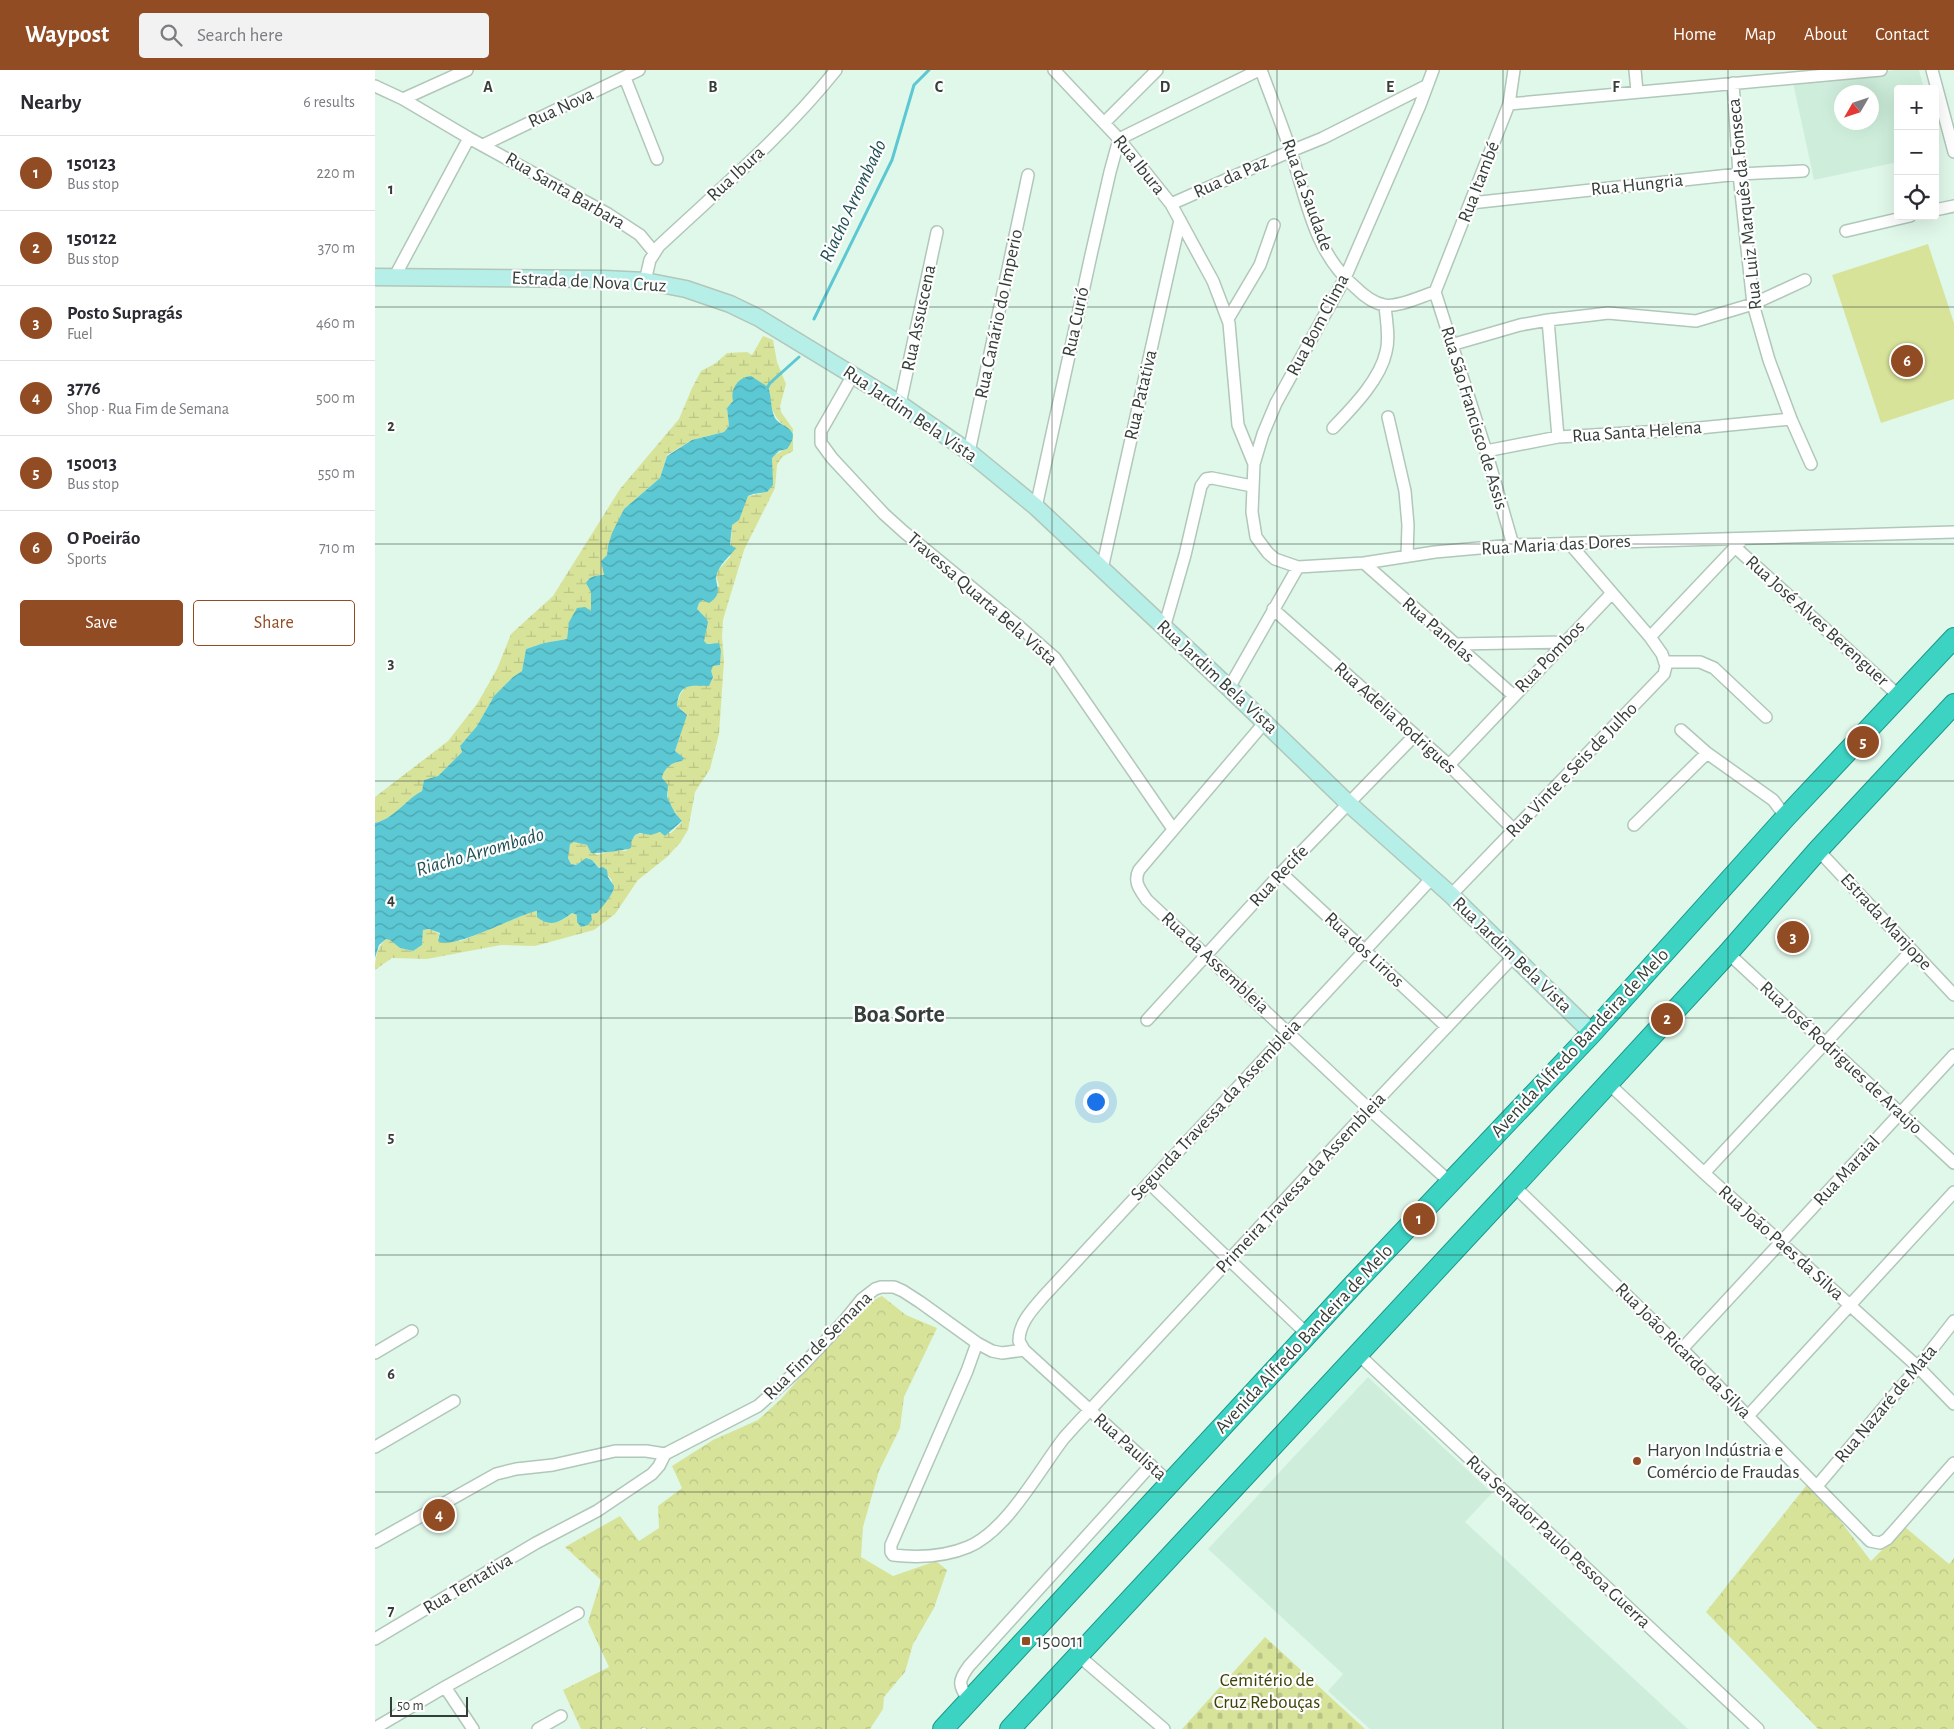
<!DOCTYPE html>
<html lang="en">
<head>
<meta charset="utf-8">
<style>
  body { margin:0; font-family:"Alegreya Sans",sans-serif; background:#f2f2f3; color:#2b2b33 }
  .controls { position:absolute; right:15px; top:15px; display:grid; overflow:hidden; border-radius:5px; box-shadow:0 5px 20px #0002 }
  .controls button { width:45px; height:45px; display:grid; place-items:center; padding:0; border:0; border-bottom:1px solid #e1e1e2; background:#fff; color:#2b2b33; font:25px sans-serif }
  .compass { position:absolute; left:1459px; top:15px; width:45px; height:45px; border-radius:50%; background:#fff; box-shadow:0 5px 20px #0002; rotate:231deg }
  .scale { position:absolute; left:15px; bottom:12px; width:78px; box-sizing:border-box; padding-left:5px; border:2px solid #353f39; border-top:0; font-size:14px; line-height:18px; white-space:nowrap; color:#353f39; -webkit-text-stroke:4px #fefefe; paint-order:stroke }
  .you { position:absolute; left:720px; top:1031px; width:18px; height:18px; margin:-12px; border:4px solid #fff; border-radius:50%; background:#1a73e8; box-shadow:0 0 0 8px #1a73e833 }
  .badge { display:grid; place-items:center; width:32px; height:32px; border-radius:50%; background:#924c24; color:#fff; font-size:16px; font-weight:700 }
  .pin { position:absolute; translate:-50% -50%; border:2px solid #fff; box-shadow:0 1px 5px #0006 }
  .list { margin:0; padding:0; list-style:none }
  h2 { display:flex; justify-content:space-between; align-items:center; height:65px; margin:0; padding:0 20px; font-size:21px }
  h2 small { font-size:16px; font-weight:400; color:#7c7c81 }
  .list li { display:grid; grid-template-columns:32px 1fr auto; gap:15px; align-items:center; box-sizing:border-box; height:75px; padding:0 20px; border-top:1px solid #e1e1e2 }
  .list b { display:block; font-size:19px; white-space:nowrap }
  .list p { margin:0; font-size:16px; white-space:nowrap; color:#7c7c81 }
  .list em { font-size:16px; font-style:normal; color:#7c7c81 }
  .actions { display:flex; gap:10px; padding:15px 20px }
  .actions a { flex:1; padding:11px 0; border:1px solid #924c24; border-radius:5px; text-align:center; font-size:18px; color:#924c24 }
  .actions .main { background:#924c24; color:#fff }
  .icon { flex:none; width:28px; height:28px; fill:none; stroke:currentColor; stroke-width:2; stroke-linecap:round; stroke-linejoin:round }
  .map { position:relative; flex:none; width:1579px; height:1659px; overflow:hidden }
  header { display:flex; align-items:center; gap:30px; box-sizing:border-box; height:70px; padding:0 25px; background:#924c24; color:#fff }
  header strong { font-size:24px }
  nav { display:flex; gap:28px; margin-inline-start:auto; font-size:18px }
  .search { width:350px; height:45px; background:#f2f2f3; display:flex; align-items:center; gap:12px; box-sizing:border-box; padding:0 18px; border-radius:5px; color:#7c7c81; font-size:19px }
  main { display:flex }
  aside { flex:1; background:#fff }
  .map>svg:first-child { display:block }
  .built { fill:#ceeedb; fill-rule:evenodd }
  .grass { fill:#d8e39a }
  .forest { fill:url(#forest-crowns) }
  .wetland { fill:url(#wetland-marsh) }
  .cemetery { fill:url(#cemetery-stones) }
  .water { fill:url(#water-waves) }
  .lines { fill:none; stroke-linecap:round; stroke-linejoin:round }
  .stream { stroke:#5bc8d4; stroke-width:3 }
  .minor-casing { stroke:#b0c7ba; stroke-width:14 }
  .secondary-casing { stroke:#b0c7ba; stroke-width:19 }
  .trunk-casing { stroke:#1a9889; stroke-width:22 }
  .minor { stroke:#fff; stroke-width:11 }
  .secondary { stroke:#b6eee8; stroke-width:16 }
  .trunk { stroke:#3cd3c3; stroke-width:20 }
  .grid { fill:none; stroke:#353f39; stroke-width:1; stroke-opacity:0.55 }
  .poi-dot { fill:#924c24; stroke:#fefefe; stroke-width:2 }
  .labels { text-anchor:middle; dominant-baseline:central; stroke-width:4.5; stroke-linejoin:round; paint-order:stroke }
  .street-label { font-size:19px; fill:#353f39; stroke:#fefefe }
  .poi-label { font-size:19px; fill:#353f39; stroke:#fefefe; text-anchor:start }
  .park-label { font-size:19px; fill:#3d4206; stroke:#fefefe }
  .water-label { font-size:20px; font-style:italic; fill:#215156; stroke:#fefefe }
  .district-label { font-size:24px; font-weight:bold; fill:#353f39; stroke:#fefefe }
  .grid-label { font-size:16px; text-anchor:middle; font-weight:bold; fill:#353f39; stroke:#fefefe; stroke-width:4.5; stroke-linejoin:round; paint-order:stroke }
</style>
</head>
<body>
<header>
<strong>Waypost</strong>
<div class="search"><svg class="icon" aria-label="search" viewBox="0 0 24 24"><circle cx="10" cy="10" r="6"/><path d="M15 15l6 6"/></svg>Search here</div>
<nav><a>Home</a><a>Map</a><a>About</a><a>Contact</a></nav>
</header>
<main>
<aside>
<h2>Nearby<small>6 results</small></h2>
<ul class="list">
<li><span class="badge">1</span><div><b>150123</b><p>Bus stop</p></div><em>220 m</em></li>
<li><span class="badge">2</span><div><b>150122</b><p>Bus stop</p></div><em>370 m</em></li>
<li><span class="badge">3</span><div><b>Posto Supragás</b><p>Fuel</p></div><em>460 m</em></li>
<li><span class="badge">4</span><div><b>3776</b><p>Shop · Rua Fim de Semana</p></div><em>500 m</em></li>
<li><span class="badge">5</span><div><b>150013</b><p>Bus stop</p></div><em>550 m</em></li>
<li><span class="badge">6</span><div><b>O Poeirão</b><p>Sports</p></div><em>710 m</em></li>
</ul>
<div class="actions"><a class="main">Save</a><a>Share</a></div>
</aside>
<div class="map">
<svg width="1579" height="1659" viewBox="0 0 1579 1659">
  <defs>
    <pattern id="forest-crowns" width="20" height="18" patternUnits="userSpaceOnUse" patternTransform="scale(1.25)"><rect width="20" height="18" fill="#d8e39a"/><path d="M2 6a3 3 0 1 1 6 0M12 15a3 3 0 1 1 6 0" fill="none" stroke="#bac485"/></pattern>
    <pattern id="wetland-marsh" width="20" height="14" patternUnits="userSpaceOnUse" patternTransform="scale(1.25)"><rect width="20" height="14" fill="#d8e39a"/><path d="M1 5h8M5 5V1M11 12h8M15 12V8" fill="none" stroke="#bac485"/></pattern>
    <pattern id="cemetery-stones" width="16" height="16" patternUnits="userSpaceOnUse" patternTransform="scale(1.25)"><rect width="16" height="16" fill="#d8e39a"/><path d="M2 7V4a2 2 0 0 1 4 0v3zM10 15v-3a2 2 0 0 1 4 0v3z" fill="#bac485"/></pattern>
    <pattern id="water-waves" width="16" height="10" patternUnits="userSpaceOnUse" patternTransform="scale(1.25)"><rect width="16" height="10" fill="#5bc8d4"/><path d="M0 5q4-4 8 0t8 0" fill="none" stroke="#4ca4ad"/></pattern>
  </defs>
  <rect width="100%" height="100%" fill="#e0f8ea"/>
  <!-- built -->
  <path class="built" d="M1521,0h23l5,19h-26v73l-84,18 -21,-97zM1466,22h30v30h-30z
    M993,1307l124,116 -27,29 223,207h-318l-42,-38 15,-17 -135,-125z"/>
  <!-- grass -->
  <path class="grass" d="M1553,174l26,79v76l-73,24 -49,-148z"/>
  <!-- forest -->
  <path class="forest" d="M507,1226l24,19 31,13 -33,69 -4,31 -21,43 -16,56 -2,30 32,19 43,-15 11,9 -13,38 -21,36 -8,28 -21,25 -1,12 -13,20h-224l-1,-2 -4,2h-60l-18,-39 46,-23 -21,-45 13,-42 -36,-33 55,-31 19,25 20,-13 -1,-22 24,-18 -10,-22 41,-26 45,-20 22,-20 86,-97z
    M1435,1411l61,80 34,-34 44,37 5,-6v171h-136l-112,-117z"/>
  <!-- wetland -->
  <path class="wetland" d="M388,266l10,4 4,22 9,22 -6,22 1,6 12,17v22l-11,6 -5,8 -2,23 -31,62 -21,70 -1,16 2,25 -5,73 -9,35 -15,23 -7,38 -8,13 -13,14 -29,23 -23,34 -21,16 -59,16 -34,-1 -74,14 -35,-1 -17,12c0,-12 2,-23 11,-31h4l10,9 13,3 9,-6 1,-15 6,-1 11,5 -2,4 23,3 70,-29 7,-1 3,9c14,4 20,2 31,-7l5,2 20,-2 6,-10 7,-7 2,-16 -20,-20 -11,1 -5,4 -5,-1 -3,-6 1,-14 5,-2 14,3 9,10 18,-5 11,1 9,-16c7,-3 27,-3 36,-2l11,-11 -7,-9 -8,-16 1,-5 -6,-14c2,-10 10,-16 20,-17l-3,-7 -4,-3 5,-15 3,-25 -6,-5c1,-9 4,-15 11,-21l9,1 16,-20 7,-1 1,-14 -9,-8 -5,1 -4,-3 3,-9v-14l-9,-9 2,-6 20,-17 -3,-11 3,-6 11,-12 2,-33 16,-28 19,-4 5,-28v-6c12,-11 19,-7 20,-26 -15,-10 -23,-21 -22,-40l-37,9 -6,7 2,18 -5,6 -32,8 -25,15 -7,23 -36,31 -16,37 -1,9 -6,6 3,14h-7l-10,5 4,12v20l-22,10 -2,17 -23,4 -18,6 -4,22 -9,6 -19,19 -17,30 -17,20 2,6 -24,24 -14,4 -2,11c-17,9 -27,27 -47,32v-26l73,-56 29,-37 20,-35 14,-35 42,-38 67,-107 59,-70 13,-31 9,-17 15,-8 11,-10 20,-1 5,3z"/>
  <!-- cemetery -->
  <path class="cemetery" d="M890,1567l100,92h-183z"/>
  <!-- water -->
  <path class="water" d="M376,306l17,11c4,10 2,21 7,31 7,11 28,9 12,31l-8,2 -7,7 1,27 -6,7 -14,2 -5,2 -9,24 -7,5 -2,20 6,3c-6,8 -14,14 -18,23 -7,13 9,20 -9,32l-6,-3 -4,3 -2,6 9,9 2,4 -4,19 3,3 12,-1 2,8 -1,14 -7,1 -2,5 2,6 -4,9c-19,0 -30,-3 -32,20l10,9 -12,36 9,7 -2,3c-10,1 -18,7 -20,17l6,7 -1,12 8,16 7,8 -17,15 -5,-4 -9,3 -11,-2 -5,2 -4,7v6c-3,2 -36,6 -40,5l-4,-8 -13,-3 -4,2 -2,14 3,6 5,1 10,-7 6,2 7,8 4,-1 4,3 1,7 6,9c0,8 -12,21 -17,27l-6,1 1,6 -4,5 -7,2 -4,-5v-7l-5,-2c-12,9 -22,15 -35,4v-6c-21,4 -84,40 -99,30l2,-8 -11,-4 -6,1 -1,15 -9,6 -13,-3 -10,-8 -4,-1 -7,6 -4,13v-135c20,-5 30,-23 47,-32l2,-11 14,-4 24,-24 -2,-6 17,-20 17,-30 19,-19 9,-6 4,-22 18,-6 23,-4 2,-17 8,-14 8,-1 6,4v-19l-5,-9c3,-7 11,-8 18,-8l-3,-14 6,-6 1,-9 4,-13 12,-24 36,-31 7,-22 25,-16 32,-8 5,-6 -2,-18 6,-7c-3,-12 5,-24 18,-25z"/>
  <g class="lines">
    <!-- stream -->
    <path class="stream" d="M439,249l78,-159 22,-75 15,-15
      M391,320l4,-7 29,-26"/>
    <!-- minor casing -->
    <g class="minor-casing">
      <path id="minor" d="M679,0l65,69 52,65 42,77 16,42 9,102 16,39
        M886,0c10,27 21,55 30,82 16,49 23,100 64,135 8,8 18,16 29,18 13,3 38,-9 51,-13
        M1058,0l-13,35 -75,173 -69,125 -13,31 -9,30 -2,48 4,25 12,16 7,6 23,8 66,-4 71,-11 78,-7 441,-13
        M1260,0l2,21
        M1557,0l22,82
        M250,8l32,81
        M1358,13l6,91 14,130 16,56 22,59 20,45
        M0,16l28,13 66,39 139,76 32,21 14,17
        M28,29l64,-29
        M1134,34l372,-34
        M729,53l53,-53
        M108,75l156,-75
        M1096,133l268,-29 64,-3
        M796,134l120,-53 32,-13 103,-52
        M1560,140l19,-4
        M1471,161l64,-15
        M20,206l74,-138
        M270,211l5,-21 9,-14c61,-57 125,-111 177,-176
        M1060,222l51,159 27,94
        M1060,222l74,-188 5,-34
        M853,249l32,-54 14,-40
        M1173,250l10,117
        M1076,275l69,-20 28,-5 44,-5 16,-2 88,8 57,-17 52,-24
        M478,305l-32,56v12l11,15 52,56 20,18 117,96 34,30 118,171
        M525,334l37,-172
        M1013,347l17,74 3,34 -1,31
        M958,358c19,-20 47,-48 53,-76 4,-15 0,-32 -1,-47
        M1111,381l72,-14 121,-7 112,-11
        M594,382l59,-277
        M661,437l55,-252 19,-83 9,-33 140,-69
        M1360,477l164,149
        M989,493l149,132
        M727,499l78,-349
        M898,539l176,156 65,65
        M789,558l21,-73 16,-69 5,-7 6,-1 40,8
        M1275,567l90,-95
        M1080,574l110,-2
        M1290,592h35l14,6 52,49
        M854,618l69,-121
        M890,652l-126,148c-6,12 1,20 8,30l222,209 81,73
        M1306,660l26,23 66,47 13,17
        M1074,695l163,-172
        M1259,755l73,-72
        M1443,780l136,145
        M906,803l166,154
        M1076,825l213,-221 2,-8 -4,-12 -12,-17 -80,-93
        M1353,883l226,210
        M772,950l134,-147 134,-138
        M1233,1013l96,90 214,194 36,37
        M1329,1103l208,-223
        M774,1113l158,151
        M1139,1116l168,163 188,192 10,2 7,-4 67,-76
        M602,1273l-10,28 -76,174v7l2,3c26,3 51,2 75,-8 39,-16 71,-77 96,-109 8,-9 17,-19 26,-28l279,-301 144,-152
        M1307,1279l272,-294
        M0,1283l37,-22
        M983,1284l400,375
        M1373,1346l206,-224
        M0,1377l79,-46
        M290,1384l93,-48 42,-38 45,-48 17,-21 13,-10 6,-2h13l9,4 17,11 57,41 15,8 10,2 22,-3
        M796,1414l-147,-134 -5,-9c0,-18 13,-31 24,-44l389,-419
        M1442,1416l101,-119 36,-46
        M0,1472l121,-68 20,-5 37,-4 62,-14h31l19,3
        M0,1569l161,-96 61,-32 55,-37 7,-8 6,-12
        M704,1586l85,73
        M70,1617l28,42
        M594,1631c-10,-16 -12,-19 0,-35l182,-201
        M0,1658l70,-41 133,-74
        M163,1659l23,-13"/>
    </g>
    <!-- secondary casing -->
    <g class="secondary-casing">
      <path id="secondary" d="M0,207l230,2 40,2 41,8 44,15 29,14 141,86 69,48 67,55 193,181 119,115 103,92 141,138"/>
    </g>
    <!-- trunk casing -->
    <g class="trunk-casing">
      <path id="trunk" d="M568,1659l411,-445 238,-251 194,-216 168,-179
        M635,1659l504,-543 214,-233 90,-103 136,-146"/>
    </g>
    <!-- minor -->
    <use href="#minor" class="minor"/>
    <!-- secondary -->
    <use href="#secondary" class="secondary"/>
    <!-- trunk -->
    <use href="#trunk" class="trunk"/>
  </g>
  <!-- grid -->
  <path class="grid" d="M226,0v1659M451,0v1659M677,0v1659M902,0v1659M1128,0v1659M1353,0v1659M0,237h1579M0,474h1579M0,711h1579M0,948h1579M0,1185h1579M0,1422h1579"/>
  <!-- markers -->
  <g class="poi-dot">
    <circle cx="1262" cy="1391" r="5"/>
    <rect x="646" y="1566" width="10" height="10" rx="2.5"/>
  </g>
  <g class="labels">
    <!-- street labels -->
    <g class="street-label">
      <text transform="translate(186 38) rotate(-25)">Rua Nova</text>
      <text transform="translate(764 95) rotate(51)">Rua Ibura</text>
      <text transform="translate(361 104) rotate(-43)">Rua Ibura</text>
      <text transform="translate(856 107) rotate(-24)">Rua da Paz</text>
      <text transform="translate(1104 112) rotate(-69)">Rua Itambé</text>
      <text transform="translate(1262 115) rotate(-6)">Rua Hungria</text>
      <text transform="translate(190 121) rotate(30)">Rua Santa Barbara</text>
      <text transform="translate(932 125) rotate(70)">Rua da Saudade</text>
      <text transform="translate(1370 134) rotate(-96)">Rua Luiz Marquês da Fonseca</text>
      <text transform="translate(214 212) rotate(3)">Estrada de Nova Cruz</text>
      <text transform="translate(624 244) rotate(-78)">Rua Canário do Imperio</text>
      <text transform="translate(544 248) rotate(-78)">Rua Assuscena</text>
      <text transform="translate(701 252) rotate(-78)">Rua Curió</text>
      <text transform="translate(943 255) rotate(-62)">Rua Bom Clima</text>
      <text transform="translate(766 325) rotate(-77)">Rua Patativa</text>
      <text transform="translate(535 344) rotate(34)">Rua Jardim Bela Vista</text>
      <text transform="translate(1099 348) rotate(73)">Rua São Francisco de Assis</text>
      <text transform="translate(1262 362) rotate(-4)">Rua Santa Helena</text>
      <text transform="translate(1181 475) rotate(-3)">Rua Maria das Dores</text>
      <text transform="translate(607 529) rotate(41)">Travessa Quarta Bela Vista</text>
      <text transform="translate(1442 551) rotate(42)">Rua José Alves Berenguer</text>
      <text transform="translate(1063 560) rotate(41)">Rua Panelas</text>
      <text transform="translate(1175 587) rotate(-46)">Rua Pombos</text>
      <text transform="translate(842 607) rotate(43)">Rua Jardim Bela Vista</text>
      <text transform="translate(1020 648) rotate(42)">Rua Adelia Rodrigues</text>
      <text transform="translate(1197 700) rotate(-46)">Rua Vinte e Seis de Julho</text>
      <text transform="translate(904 806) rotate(-47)">Rua Recife</text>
      <text transform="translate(1511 852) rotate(47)">Estrada Manjope</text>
      <text transform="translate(989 880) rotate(43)">Rua dos Lirios</text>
      <text transform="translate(1137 885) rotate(44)">Rua Jardim Bela Vista</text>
      <text transform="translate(840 893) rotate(43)">Rua da Assembleia</text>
      <text transform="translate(1205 973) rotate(-47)">Avenida Alfredo Bandeira de Melo</text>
      <text transform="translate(1466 988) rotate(43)">Rua José Rodrigues de Araujo</text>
      <text transform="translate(841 1040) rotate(-47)">Segunda Travessa da Assembleia</text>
      <text transform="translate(1472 1101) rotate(-47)">Rua Maraial</text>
      <text transform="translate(926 1113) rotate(-47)">Primeira Travessa da Assembleia</text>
      <text transform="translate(1406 1173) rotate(42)">Rua João Paes da Silva</text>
      <text transform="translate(929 1269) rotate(-47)">Avenida Alfredo Bandeira de Melo</text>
      <text transform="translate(443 1276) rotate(-45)">Rua Fim de Semana</text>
      <text transform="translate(1308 1281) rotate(45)">Rua João Ricardo da Silva</text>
      <text transform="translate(1511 1334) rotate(-50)">Rua Nazaré de Mata</text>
      <text transform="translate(755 1377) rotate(42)">Rua Paulista</text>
      <text transform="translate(1183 1472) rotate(43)">Rua Senador Paulo Pessoa Guerra</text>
      <text transform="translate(93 1514) rotate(-31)">Rua Tentativa</text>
    </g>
    <!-- poi labels -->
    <g class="poi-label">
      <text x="1272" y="1380">Haryon Indústria e<tspan x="1272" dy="22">Comércio de Fraudas</tspan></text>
      <text x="661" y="1571">150011</text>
    </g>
    <!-- park labels -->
    <g class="park-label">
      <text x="892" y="1610">Cemitério de<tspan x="892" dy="22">Cruz Rebouças</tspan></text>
    </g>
    <!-- water labels -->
    <g class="water-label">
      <text transform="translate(478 131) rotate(-65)">Riacho Arrombado</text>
      <text transform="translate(105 782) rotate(-16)">Riacho Arrombado</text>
    </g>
    <!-- district labels -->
    <g class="district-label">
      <text x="524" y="945">Boa Sorte</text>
    </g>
  </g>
  <g class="grid-label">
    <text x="113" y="22">A</text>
    <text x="338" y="22">B</text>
    <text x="564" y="22">C</text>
    <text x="790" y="22">D</text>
    <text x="1015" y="22">E</text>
    <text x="1241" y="22">F</text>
    <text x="16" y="124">1</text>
    <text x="16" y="361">2</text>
    <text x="16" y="598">3</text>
    <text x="16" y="835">4</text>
    <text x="16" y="1072">5</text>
    <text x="16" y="1309">6</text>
    <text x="16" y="1546">7</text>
  </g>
</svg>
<div class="controls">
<button>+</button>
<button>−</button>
<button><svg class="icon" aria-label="locate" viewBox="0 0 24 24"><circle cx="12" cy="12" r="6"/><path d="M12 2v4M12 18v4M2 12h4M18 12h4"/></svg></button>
</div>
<svg class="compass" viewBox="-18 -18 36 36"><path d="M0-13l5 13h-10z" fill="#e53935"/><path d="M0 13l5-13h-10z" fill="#7c7c81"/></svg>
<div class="scale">50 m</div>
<div class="you"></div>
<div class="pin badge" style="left:1044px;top:1149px">1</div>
<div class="pin badge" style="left:1292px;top:949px">2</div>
<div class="pin badge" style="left:1418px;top:867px">3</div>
<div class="pin badge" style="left:64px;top:1445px">4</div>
<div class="pin badge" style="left:1488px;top:672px">5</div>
<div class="pin badge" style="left:1532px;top:291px">6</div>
</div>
</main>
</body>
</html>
